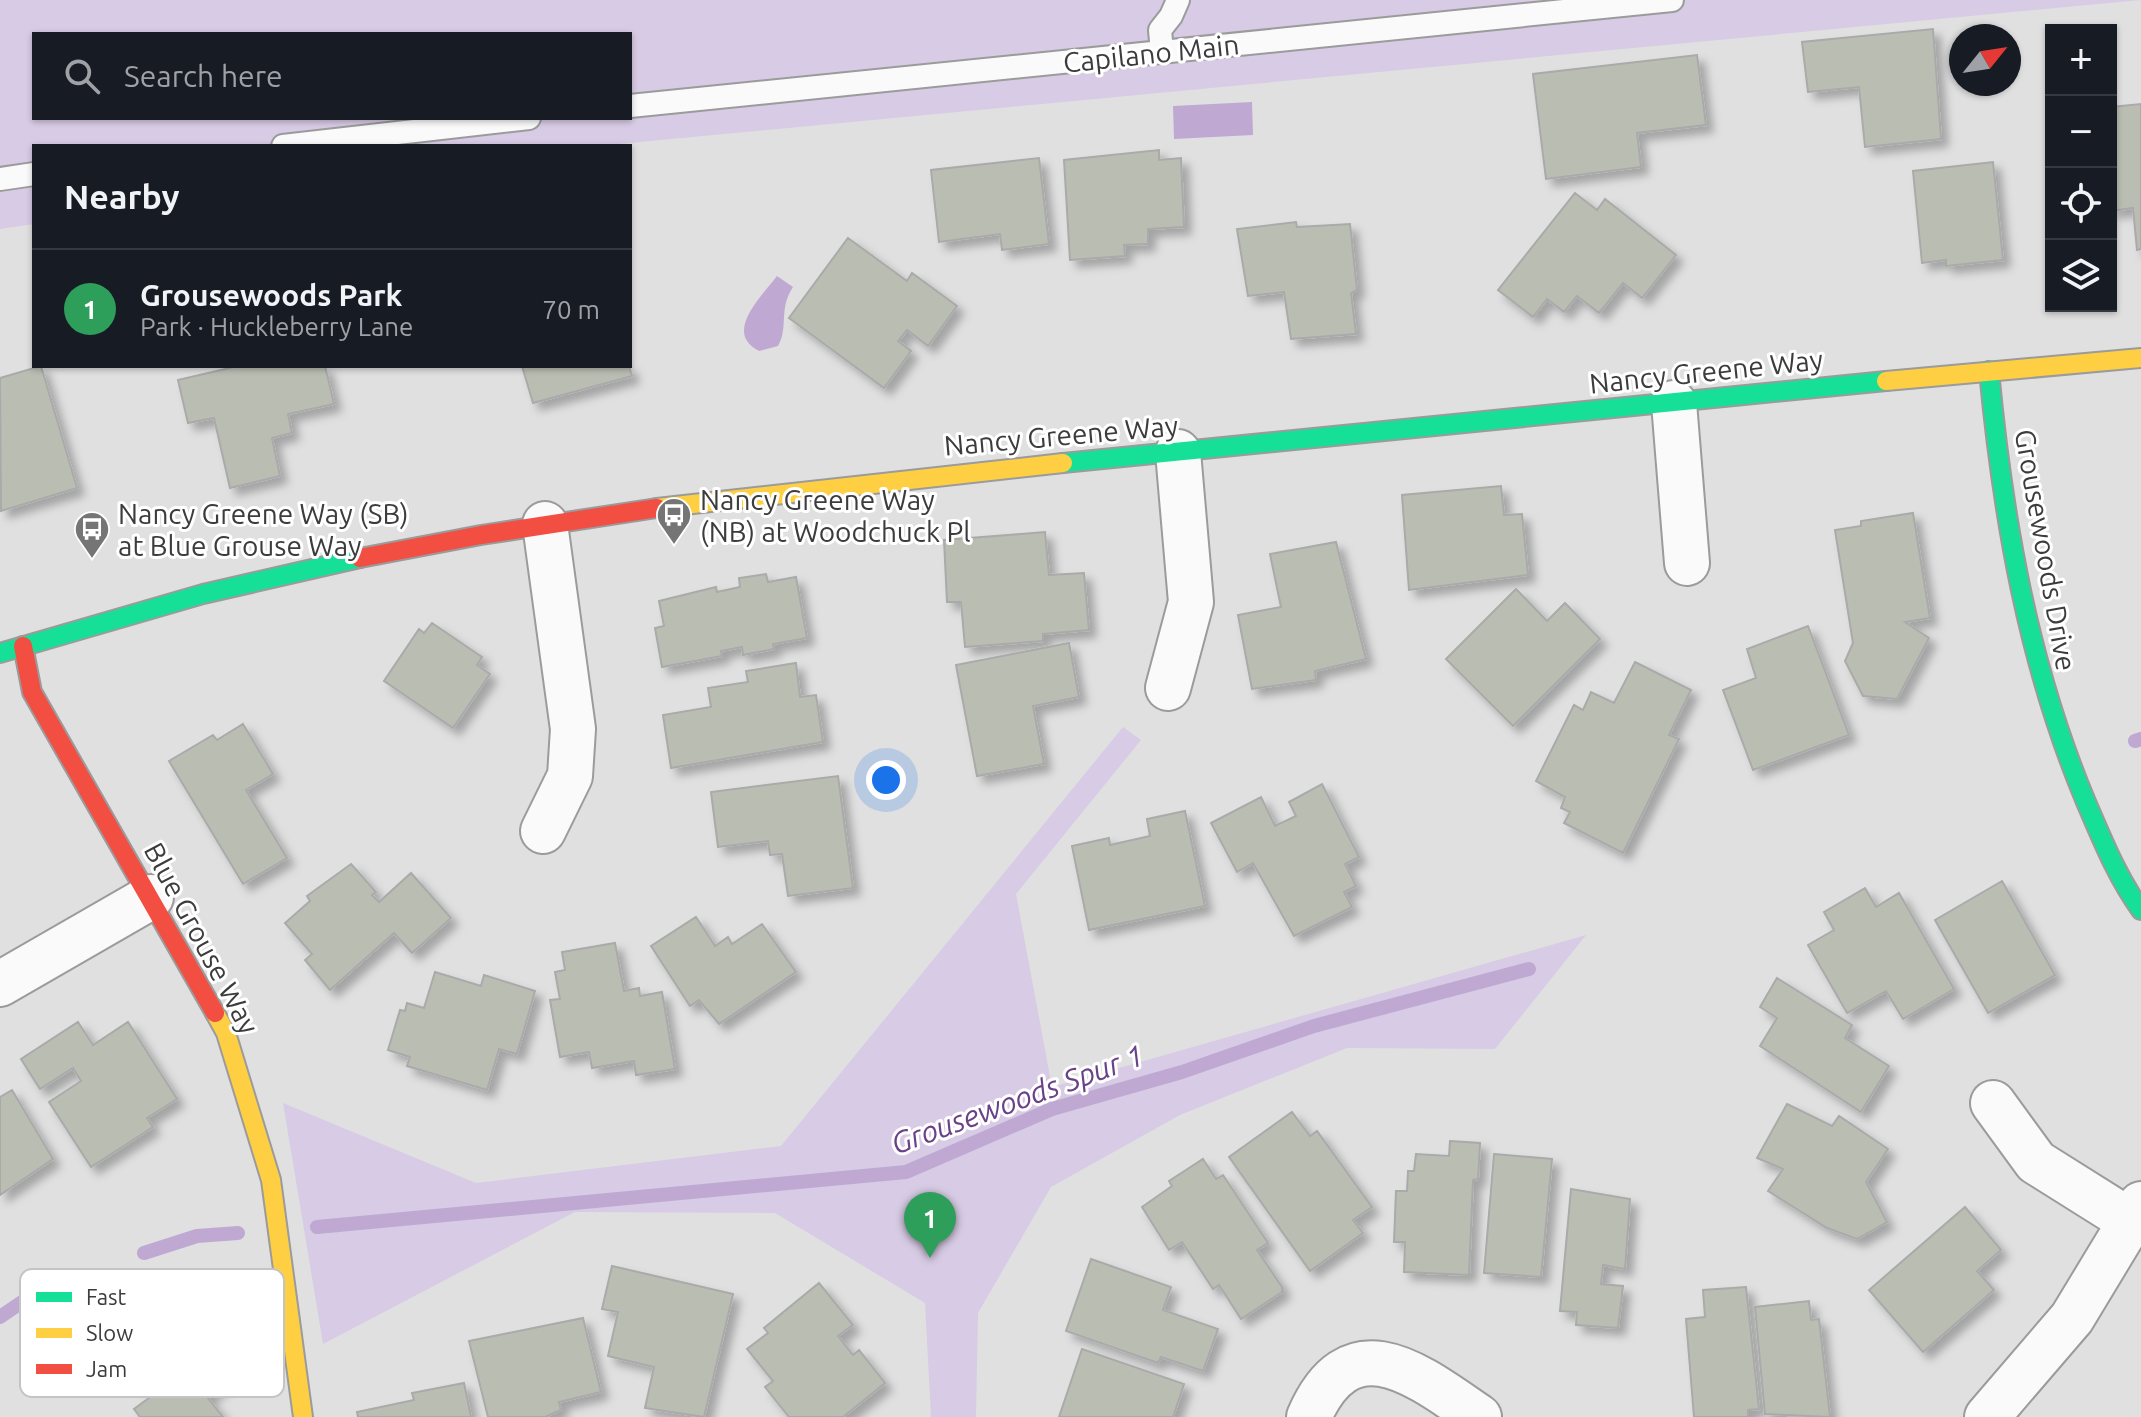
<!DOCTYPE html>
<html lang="en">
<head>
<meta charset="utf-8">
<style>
  body { margin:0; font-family:Ubuntu,sans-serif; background:#20242c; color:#f1f3f6 }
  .controls { position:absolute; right:24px; top:24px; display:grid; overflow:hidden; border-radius:0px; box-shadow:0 2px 6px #0004 }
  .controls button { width:72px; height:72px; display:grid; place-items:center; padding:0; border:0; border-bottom:2px solid #363941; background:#171b24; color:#f1f3f6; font:40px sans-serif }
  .compass { position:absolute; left:1949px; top:24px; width:72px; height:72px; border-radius:50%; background:#171b24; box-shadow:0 2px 6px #0004; rotate:60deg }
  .you { position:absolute; left:886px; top:780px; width:28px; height:28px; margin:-20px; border:6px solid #fff; border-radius:50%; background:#1a73e8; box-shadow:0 0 0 12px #1a73e833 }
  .badge { display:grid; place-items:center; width:52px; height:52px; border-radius:50%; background:#767576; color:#fff; font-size:26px; font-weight:700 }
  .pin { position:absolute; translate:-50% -66px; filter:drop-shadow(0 2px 4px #0008) }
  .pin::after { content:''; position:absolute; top:42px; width:28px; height:24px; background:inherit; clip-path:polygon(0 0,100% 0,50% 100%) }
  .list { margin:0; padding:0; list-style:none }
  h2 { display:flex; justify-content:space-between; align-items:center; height:104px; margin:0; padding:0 32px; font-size:34px }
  h2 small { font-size:26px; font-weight:400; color:#9ea1a6 }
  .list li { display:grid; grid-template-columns:52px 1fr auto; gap:24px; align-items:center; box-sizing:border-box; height:120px; padding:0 32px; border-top:2px solid #363941 }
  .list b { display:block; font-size:30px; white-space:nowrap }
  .list p { margin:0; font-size:26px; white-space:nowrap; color:#9ea1a6 }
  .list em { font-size:26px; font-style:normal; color:#9ea1a6 }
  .icon { flex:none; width:44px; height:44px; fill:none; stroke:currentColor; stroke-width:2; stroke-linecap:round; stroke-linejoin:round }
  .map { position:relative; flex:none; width:2141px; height:1417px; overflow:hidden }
  .search { position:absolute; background:#171b24; box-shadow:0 2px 6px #0004; left:32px; top:32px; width:600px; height:88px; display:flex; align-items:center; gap:20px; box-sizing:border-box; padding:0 28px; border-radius:0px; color:#9ea1a6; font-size:30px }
  .panel { position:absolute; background:#171b24; box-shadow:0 2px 6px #0004; left:32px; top:144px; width:600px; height:224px; border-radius:0px }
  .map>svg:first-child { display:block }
  .green { fill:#d8cbe5; fill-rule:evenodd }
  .water { fill:#bfa9d2 }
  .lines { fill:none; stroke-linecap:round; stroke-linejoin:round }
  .stream { stroke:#bfa9d2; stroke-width:14 }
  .building { fill:#babeb2; stroke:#aaaaab; stroke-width:2; filter:url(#shadow) }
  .lane-casing { stroke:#9b9b9c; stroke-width:26 }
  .street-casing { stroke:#9b9b9c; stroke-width:48 }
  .fast-casing { stroke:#9b9b9c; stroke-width:22 }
  .slow-casing { stroke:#9b9b9c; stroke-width:22 }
  .jam-casing { stroke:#9b9b9c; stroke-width:22 }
  .lane { stroke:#fafafa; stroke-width:22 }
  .street { stroke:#fafafa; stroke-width:44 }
  .fast { stroke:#16e098; stroke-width:18 }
  .slow { stroke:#ffcf43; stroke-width:18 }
  .jam { stroke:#f24e42; stroke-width:18 }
  .labels { text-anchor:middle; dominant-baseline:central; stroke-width:6; stroke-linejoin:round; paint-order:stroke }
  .street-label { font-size:28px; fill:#3d3c3d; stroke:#fff }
  .poi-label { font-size:28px; fill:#3d3c3d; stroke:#fff; text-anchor:start }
  .water-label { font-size:30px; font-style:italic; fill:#694188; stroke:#fff }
  .key { fill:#fff; stroke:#c5c4c5; stroke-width:2 }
  .key-label { font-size:22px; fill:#3d3c3d }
</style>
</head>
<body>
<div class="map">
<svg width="2141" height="1417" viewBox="0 0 2141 1417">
  <defs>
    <filter id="shadow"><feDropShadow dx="7" dy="7" stdDeviation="4" flood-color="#0004"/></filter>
  </defs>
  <rect width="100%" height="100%" fill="#e0e0e1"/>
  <!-- green -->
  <path class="green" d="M0,0h2141l-1544,146h-563v78l-34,5zM34,34h596v84h-596z
    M1123,727l18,13 -125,154 36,193 534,-152 -91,114 -148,-1 -167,67 -129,72 -73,126 -2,104h-45l-6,-114 -150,-90 -200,-1 -252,132 -40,-241 193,80 305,-37z"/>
  <!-- water -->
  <path class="water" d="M1252,102l1,33 -79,4 -1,-33z
    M777,276l16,11c-15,23 -4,40 -15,59l-19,5c-36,-18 2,-54 18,-75z"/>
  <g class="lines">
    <!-- stream -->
    <path class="stream" d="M2135,741l6,-2
      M317,1227l589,-55 146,-63 130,-37 132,-46 215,-57
      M144,1253l53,-17 41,-3
      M0,1317l50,-34"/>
  </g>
  <!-- building -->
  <path class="building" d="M1933,29l8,110 -76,8 -6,-60 -51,5 -6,-50z
    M1697,55l9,70 -69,8 4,34 -95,12 -13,-105z
    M2141,104v145l-4,1 -4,-42 -22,3v-104z
    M1159,150v10l22,-2 3,69 -36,2v15l-24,1 1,11 -55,4 -6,-100z
    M1039,158l10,86 -47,6 -2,-16 -61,8 -8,-72z
    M1993,162l10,98 -57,6v-6l-24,3 -9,-92z
    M1575,193l22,17 8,-11 71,56 -34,43 -19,-15 -24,30 -22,-17 -13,16 -17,-13 -14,18 -35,-27z
    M1296,222l1,5 53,-3 7,66 -6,3 5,41 -65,5 -7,-47 -36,4 -11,-67z
    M848,238l59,43 5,-8 45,33 -29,40 -21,-16 -9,11 13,10 -27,37 -95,-70z
    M41,366l36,122 -76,23 -1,-133z
    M238,366h87l9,38 -46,10 4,19 -20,5 8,38 -50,12 -16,-70 -26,5 -10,-43z
    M522,366h107l3,10 -99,27z
    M1501,486l3,29 18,-1 6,61 -119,15 -7,-95z
    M1913,513l17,105 -25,4 24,16 -32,61 -34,-3 -18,-35 8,-18 -18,-113 26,-4v-5z
    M1045,532l4,43 35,-2 5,57 -46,4v7l-78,6 -4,-45h-14l-3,-62z
    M1336,542l30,117 -51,12 1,9 -64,9 -14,-74 43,-8 -11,-53z
    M766,574l2,8 28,-5 11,61 -34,6 1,5 -31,6 -1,-8 -21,4 1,5 -60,11 -7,-39 9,-2 -5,-25 57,-14 1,5 23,-5 -1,-9z
    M1516,589l31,32 18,-18 35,36 -87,87 -67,-67z
    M432,623l50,34 -5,8 13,9 -37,54 -69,-47 35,-52 5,4z
    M1808,626l41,109 -96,35 -30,-80 33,-12 -9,-29z
    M1069,643l10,54 -46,9 11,58 -67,12 -21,-111z
    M1635,662l56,28 -22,45 10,4 -56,114 -59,-30 6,-11 -9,-4 4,-11 -29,-16 38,-76 9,5 8,-18 23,11z
    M796,663l4,34 16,-2 7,47 -152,26 -8,-53 48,-8 -3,-19 40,-6 -2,-11z
    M243,724l30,50 -27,16 41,68 -44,26 -74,-123 44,-26 4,5z
    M838,776l15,112 -65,8 -6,-42 -12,1 -2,-14 -50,6 -7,-55z
    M1322,784l37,73 -14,7 11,22 -12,6 8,15 -58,29 -41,-73 -16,9 -26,-49 50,-26 14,29 21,-10 -7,-14z
    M1185,811l20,95 -116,24 -17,-84 37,-8 1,7 40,-9 -3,-17z
    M351,864l25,28 -4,3 7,7 32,-29 40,45 -39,35 -18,-20 -64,57 -25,-30 7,-6 -27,-31 25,-22 -3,-5z
    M2002,881l53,94 -67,38 -53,-93z
    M1865,888l11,19 23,-14 55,96 -51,30 -17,-28 -39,22 -39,-68 26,-15 -10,-18z
    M696,917l19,29 13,-9 4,7 30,-20 34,48 -77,52 -20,-24 -9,6 -39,-60z
    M615,943l9,48 15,-3 1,8 22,-4 13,77 -39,6 -2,-14 -42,7 -3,-16 -29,5 -10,-57 10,-1 -5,-27 10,-2 -3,-18z
    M435,972l46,14 3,-11 51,16 -18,63 -18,-5 -12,41 -80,-24 3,-9 -22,-7 12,-40 5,1 2,-8 17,5z
    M1777,978l75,47 -7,13 44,28 -28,46 -101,-66 17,-28 -17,-11z
    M78,1022l15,23 35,-23 49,77 -30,19 6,9 -62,40 -42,-65 32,-21 -8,-13 -33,21 -19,-30z
    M12,1090l41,69 -53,36v-98z
    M1787,1104l45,22 7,-10 49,33 -22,33 21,40 -30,17 -30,-11 -59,-37 15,-22 -26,-11z
    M1292,1112l18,24 7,-5 55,76 -19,13 10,13 -53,38 -81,-114z
    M1450,1141l30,2 -2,36 -5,1 -4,95 -65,-3 1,-30h-11l2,-51h11l1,-20h6l2,-17 33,2z
    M1494,1154l58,5 -11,118 -57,-4z
    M1203,1159l13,20 7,-4 45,68 -11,7 25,37v5l-41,27 -22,-34 -6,4 -31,-47 -13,8 -27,-43 30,-21 -3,-5z
    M1571,1189l59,10 -5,70 -22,-4 -2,19 22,2 -5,42 -42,-3 1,-13 -17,-1z
    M1965,1207l36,43 -24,21 17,19 -71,62 -54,-62z
    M1091,1259l80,28 -8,23 55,19 -15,42 -42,-14 -3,6 -92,-32z
    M612,1266l121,28 -29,123 -59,-9 9,-41 -46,-11 10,-44 -16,-3z
    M819,1283l34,42 -15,11 15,19 6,-5 26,33 -42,34h-54l-24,-30 8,-6 -26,-32 21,-16 -4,-5z
    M1746,1287l13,122 -11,1v7h-54l-8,-98 19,-2 -2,-27z
    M156,1291l20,26 4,-3 14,17 9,-7 37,46 -33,27 16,20h-83l-6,-8 19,-14 -11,-14 -5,5 -37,-50z
    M1809,1301l2,19 8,-1 11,98 -65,-3 -10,-107z
    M583,1318l18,74 -42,10 2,8 -16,7h-57l-19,-76z
    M1082,1349l102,35 -11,33h-114z
    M464,1383l7,34h-113l-1,-5 57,-12 -2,-7z"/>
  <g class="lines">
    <!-- lane casing -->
    <g class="lane-casing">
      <path id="lane" d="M1162,52l-2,-22 11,-14 7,-16
        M630,106l1042,-106
        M283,146l246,-28
        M0,179l34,-5"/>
    </g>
    <!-- street casing -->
    <g class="street-casing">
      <path id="street" d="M1674,403l13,160
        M1168,688l23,-86 -13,-150
        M543,831l27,-55 3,-47 -28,-205
        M0,984l151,-87
        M1993,1103l43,59 94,59
        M1309,1417c42,-97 110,-41 170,0
        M1987,1417l85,-99 69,-114"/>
    </g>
    <!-- fast casing -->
    <g class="fast-casing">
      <path id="fast" d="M1989,371c14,148 39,293 97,431 16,37 31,75 55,108
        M1063,463l823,-82
        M0,653l203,-59 157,-36"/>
    </g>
    <!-- slow casing -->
    <g class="slow-casing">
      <path id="slow" d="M1886,381l255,-23
        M657,508l406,-45
        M215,1013l11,20 45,147 32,237"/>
    </g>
    <!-- jam casing -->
    <g class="jam-casing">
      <path id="jam" d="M360,558l121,-23 176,-27
        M23,646l9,46 183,321"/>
    </g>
    <!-- lane -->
    <use href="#lane" class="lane"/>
    <!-- street -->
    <use href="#street" class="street"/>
    <!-- fast -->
    <use href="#fast" class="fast"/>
    <!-- slow -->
    <use href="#slow" class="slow"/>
    <!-- jam -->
    <use href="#jam" class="jam"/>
  </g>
  <!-- icons -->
  <defs>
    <g id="bus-pin" transform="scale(1.8)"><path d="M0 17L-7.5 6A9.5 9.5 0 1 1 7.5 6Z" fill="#767576" stroke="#fff"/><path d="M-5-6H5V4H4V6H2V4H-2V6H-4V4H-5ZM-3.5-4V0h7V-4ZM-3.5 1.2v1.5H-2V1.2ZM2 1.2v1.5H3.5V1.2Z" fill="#fff"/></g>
  </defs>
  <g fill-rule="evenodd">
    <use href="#bus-pin" x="674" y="515"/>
    <use href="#bus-pin" x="92" y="529"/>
  </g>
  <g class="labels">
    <!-- street labels -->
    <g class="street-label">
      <text transform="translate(1151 53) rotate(-6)">Capilano Main</text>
      <text transform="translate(1706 371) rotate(-6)">Nancy Greene Way</text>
      <text transform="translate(1061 435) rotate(-5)">Nancy Greene Way</text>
      <text transform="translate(2046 550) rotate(80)">Grousewoods Drive</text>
      <text transform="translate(202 938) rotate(62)">Blue Grouse Way</text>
    </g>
    <!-- poi labels -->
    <g class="poi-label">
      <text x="700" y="499">Nancy Greene Way<tspan x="700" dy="32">(NB) at Woodchuck Pl</tspan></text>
      <text x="118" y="513">Nancy Greene Way (SB)<tspan x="118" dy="32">at Blue Grouse Way</tspan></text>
    </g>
    <!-- water labels -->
    <g class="water-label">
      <text transform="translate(1017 1099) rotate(-20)">Grousewoods Spur 1</text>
    </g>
  </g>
  <!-- legend -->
  <rect x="20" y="1269" width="264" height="128" rx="12" class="key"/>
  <rect x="36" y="1292" width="36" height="10" fill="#16e098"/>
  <rect x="36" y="1328" width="36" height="10" fill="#ffcf43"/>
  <rect x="36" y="1364" width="36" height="10" fill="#f24e42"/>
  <g class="key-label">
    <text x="86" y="1305">Fast</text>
    <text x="86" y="1341">Slow</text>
    <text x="86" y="1377">Jam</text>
  </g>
</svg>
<div class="controls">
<button>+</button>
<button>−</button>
<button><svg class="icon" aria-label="locate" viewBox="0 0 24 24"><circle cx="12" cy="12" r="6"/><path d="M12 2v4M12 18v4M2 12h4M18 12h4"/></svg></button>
<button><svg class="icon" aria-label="layers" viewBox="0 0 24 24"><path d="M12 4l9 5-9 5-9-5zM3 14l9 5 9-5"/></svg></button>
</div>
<svg class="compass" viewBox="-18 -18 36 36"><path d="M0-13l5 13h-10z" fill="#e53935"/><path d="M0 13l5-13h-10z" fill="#9ea1a6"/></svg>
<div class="you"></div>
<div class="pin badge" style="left:930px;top:1258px;background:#2e9e5b">1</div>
<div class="search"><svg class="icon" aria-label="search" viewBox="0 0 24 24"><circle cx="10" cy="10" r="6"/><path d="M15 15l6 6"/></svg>Search here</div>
<section class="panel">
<h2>Nearby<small></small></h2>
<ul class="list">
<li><span class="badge" style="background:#2e9e5b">1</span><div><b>Grousewoods Park</b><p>Park · Huckleberry Lane</p></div><em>70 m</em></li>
</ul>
</section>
</div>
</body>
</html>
